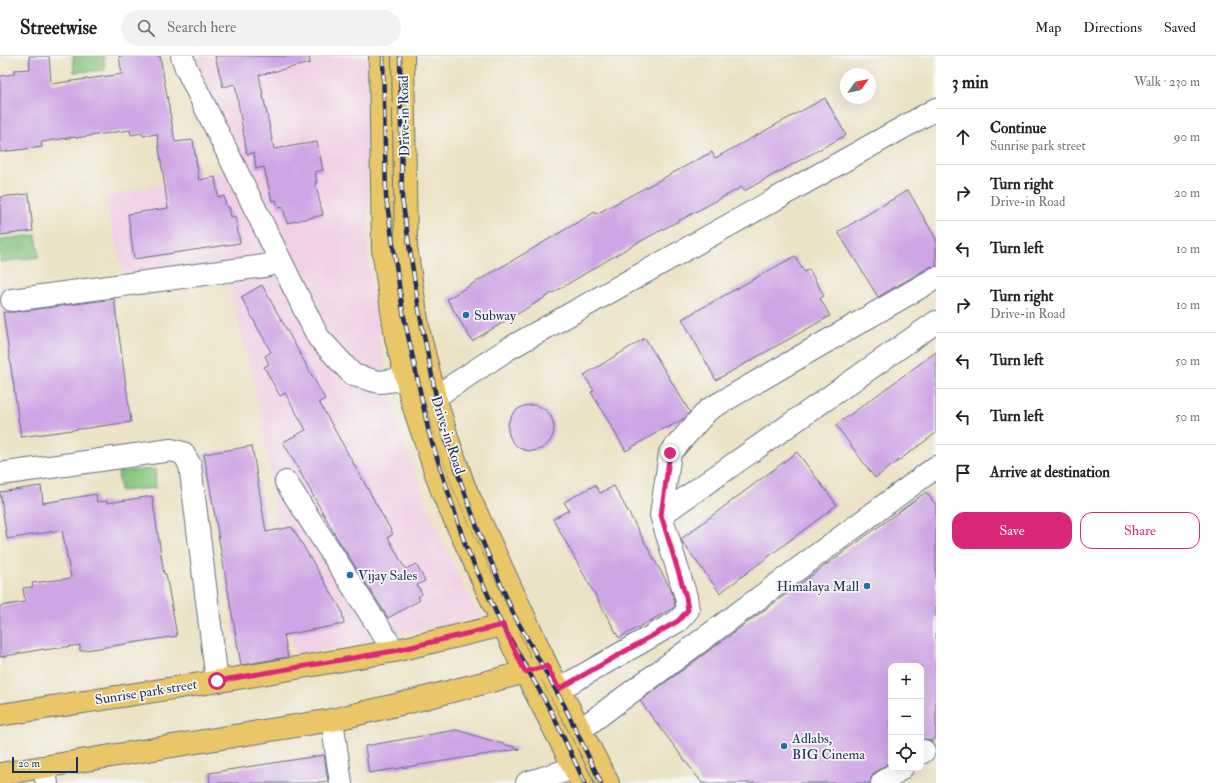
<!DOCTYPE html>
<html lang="en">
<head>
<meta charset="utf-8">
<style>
  body { margin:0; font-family:"IM FELL Double Pica",serif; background:#f2f2f2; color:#202124 }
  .controls { position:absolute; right:12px; bottom:12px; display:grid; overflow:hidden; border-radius:8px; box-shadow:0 4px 16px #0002 }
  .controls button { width:36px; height:36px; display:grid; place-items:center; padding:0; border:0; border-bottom:1px solid #e0e0e0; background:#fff; color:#202124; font:20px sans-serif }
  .compass { position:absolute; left:840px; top:12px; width:36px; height:36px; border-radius:50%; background:#fff; box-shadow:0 4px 16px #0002; rotate:57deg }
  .scale { position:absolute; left:12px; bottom:10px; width:66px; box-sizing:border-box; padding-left:4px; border:2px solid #1b2f5e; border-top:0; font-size:11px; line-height:14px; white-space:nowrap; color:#1b2f5e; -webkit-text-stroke:3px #f6f6f2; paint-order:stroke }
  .stop { position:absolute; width:12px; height:12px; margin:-9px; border:3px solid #db2777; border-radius:50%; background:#fff }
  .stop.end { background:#db2777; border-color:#fff; box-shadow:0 1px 4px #0008 }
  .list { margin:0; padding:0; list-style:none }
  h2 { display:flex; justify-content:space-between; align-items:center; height:52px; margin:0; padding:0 16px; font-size:17px }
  h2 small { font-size:13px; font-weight:400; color:#757577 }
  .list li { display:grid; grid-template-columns:26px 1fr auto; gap:12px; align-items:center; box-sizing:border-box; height:56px; padding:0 16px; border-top:1px solid #e0e0e0 }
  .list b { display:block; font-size:15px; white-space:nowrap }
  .list p { margin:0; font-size:13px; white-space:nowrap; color:#757577 }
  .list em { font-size:13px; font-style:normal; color:#757577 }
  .actions { display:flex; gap:8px; padding:12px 16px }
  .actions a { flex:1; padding:9px 0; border:1px solid #db2777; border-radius:12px; text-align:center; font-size:14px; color:#db2777 }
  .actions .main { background:#db2777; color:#fff }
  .icon { flex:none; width:22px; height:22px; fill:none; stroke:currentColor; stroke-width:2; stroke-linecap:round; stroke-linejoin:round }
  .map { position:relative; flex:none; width:936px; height:727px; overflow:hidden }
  header { display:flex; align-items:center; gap:24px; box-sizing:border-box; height:56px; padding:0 20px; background:#fff; border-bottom:1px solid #e0e0e0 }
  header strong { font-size:19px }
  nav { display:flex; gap:22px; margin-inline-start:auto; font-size:14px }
  .search { width:280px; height:36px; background:#f2f2f2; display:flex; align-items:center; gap:10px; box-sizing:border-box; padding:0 14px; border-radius:22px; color:#757577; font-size:15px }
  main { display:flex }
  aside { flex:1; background:#fff }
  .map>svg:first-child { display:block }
  .built { fill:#f0d0e4 }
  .green { fill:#85c57d; stroke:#507a6e }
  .building { fill:#cea5e5 }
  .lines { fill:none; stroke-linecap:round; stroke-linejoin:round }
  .minor-casing { stroke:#646e82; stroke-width:24 }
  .major-casing { stroke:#646e82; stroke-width:24 }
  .minor { stroke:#fff; stroke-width:22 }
  .major { stroke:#e9c769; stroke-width:22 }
  .rail-casing { stroke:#1b2f5e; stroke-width:4.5 }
  .rail { stroke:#f6f6f2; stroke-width:3; stroke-dasharray:9; stroke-linecap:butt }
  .route { stroke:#db2777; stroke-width:5 }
  .poi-dot { fill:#1f6fb2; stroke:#f6f6f2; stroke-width:1.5 }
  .labels { text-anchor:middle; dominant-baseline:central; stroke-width:3.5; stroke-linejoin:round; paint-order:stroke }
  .street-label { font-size:14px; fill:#1b2f5e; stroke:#f6f6f2 }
  .poi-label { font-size:14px; fill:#1b2f5e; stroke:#f6f6f2; text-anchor:start }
</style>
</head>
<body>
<header>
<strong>Streetwise</strong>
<div class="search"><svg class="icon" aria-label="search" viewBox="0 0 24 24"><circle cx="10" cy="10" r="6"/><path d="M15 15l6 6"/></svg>Search here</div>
<nav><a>Map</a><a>Directions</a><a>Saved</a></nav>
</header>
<main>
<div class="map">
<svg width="936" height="727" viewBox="0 0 936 727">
  <rect width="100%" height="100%" fill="#f6f6f2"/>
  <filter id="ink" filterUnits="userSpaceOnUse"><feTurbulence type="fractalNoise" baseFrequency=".025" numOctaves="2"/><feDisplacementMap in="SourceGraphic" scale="8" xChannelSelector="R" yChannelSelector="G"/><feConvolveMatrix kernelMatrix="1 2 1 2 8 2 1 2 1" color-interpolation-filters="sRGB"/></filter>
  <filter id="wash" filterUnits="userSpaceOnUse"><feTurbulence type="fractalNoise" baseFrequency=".012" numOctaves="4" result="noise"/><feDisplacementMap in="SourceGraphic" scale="16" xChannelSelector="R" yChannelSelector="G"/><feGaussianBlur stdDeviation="0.9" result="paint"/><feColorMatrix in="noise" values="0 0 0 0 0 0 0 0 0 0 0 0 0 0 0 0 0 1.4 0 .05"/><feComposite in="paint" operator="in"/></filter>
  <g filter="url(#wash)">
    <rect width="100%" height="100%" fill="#ece3c6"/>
    <!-- built -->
    <path class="built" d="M196,0h173l-1,200 12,86 21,93 35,92 35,75 12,15 -188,39 -33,-239 -37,-149 -99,13 -22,-84 96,-20 36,-10z"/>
    <!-- green -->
    <path class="green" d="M73,0h31l1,14 -31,2z
      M36,179l3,22 -39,5v-23z
      M155,413l1,19 -36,3 -2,-19z"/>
    <g id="blocks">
      <!-- building -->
      <path class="building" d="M29,0h20l2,28 71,-10 -3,-18h41l15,86 18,-2 6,40 16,-3 3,20 6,-1 2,11h3l2,10 4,-1 5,27 -106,16 -6,-45 40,-6 -11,-74 -14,2 -1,-3 -11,2 -1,-5 -54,8 -1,-1 -34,5 1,5 -42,5v-76l14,-2v-4l16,-1z
        M215,0h94l1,7 -51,12 15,74 43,-7 6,28 -8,2 2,10h-2l8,33 -36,8 -4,-16 -5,1 -2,-8 -4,1 -8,-34 -8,2 -2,-16 -7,1 -12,-70 -12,3z
        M825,42l21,37 -102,56 -2,-4 -114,61 -156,93 -25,-42 148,-87 1,2 116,-62 3,6z
        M908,134l28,49v27l-6,1 -52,30 -40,-65z
        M29,138l4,37 -32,4 -1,-38z
        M795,200l9,16 5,-3 15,27 -4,2 10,18 -114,64 -34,-61z
        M262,229l63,114 -6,3 74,132 -5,3 15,28 3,4 10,-5 9,17 -8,4 5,9 -4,3 2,3 -32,18 -51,-80 -54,-96 23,-12 -21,-37 -5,3 -16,-29 5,-3 -4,-8 6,-4 -30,-55z
        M114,243l17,123 -110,15 -18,-125h11z
        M645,282l45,74 -5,6 -18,10 -1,-1 -40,24 -35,-59 3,-1 -10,-16z
        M936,296v81l-61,45 -39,-53z
        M508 372a23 23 0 1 1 46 0a23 23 0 1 1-46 0Z
        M252,390l14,86 26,-5 50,84 2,13 -60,11 4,22 -47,8 -37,-211z
        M797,396l40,53 -117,88 -37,-50 -2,-4z
        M595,429l5,8 14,-7 56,102 4,12 1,6 -2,2 -54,30 -66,-119 16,-9 -5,-8z
        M41,430l2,17 53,-9 1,8 10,-1v2l45,-7 12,78h2l11,62 -97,15v-6l-36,5v-1l-44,8v-51l25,-4 -2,-14 10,-1 -1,-4 39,-5 -9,-48 -55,9 -7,-47z
        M926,436l10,13v233l-5,3 -2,-1 -8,-1v-73h-30v95l-17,12 -3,5 -1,5h-168l-62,-82z
        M456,674l64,19 -151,24 -4,-27z
        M324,699l4,26 -16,2h-102l-1,-10z"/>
    </g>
  </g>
  <g filter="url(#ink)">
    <use href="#blocks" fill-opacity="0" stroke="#646e82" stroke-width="1"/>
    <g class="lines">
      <!-- minor casing -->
      <g class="minor-casing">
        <path id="minor" d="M182,0l4,12 132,269 35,38 26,7 27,-3
          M12,244l252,-34 17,-4
          M435,341l73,-48 428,-240
          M0,418l171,-24 12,3 7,12 27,216
          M286,426l108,169
          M661,459l275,-193
          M559,633l119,-68 10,-11 -2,-13 -25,-82 9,-62 38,-43 228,-132
          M332,664l9,63
          M580,674l356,-263
          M921,697l3,-2
          M43,711l4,16
          M527,727l47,-15
          M882,727l20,-15"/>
      </g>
      <!-- major casing -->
      <g class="major-casing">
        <path id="major" d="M380,0l3,193 13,89 17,67 30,89 82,178 57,111
          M403,0l3,191 13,86 16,64 13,43 16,46 83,180 61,117
          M0,659l232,-36 162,-28 122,-29
          M0,718l332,-54 81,-19 125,-32"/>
      </g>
      <!-- minor -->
      <use href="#minor" class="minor"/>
      <!-- major -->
      <use href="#major" class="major"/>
      <!-- rail casing -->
      <g class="rail-casing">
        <path id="rail" d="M383,0l3,141 17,115 26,121 37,114 34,74 51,90 34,72
          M400,0l2,142 17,112 24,122 38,106 32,75 51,92 37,78"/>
      </g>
      <!-- rail -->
      <use href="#rail" class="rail"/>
    </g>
  </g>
  <g class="lines" filter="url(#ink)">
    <!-- route -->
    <path class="route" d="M217,625l177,-30 109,-26 22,47 22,-6 12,23 119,-68 10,-11 -2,-13 -25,-82 9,-62"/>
  </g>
  <!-- markers -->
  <g class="poi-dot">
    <circle cx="466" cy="259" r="4"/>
    <circle cx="350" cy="519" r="4"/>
    <circle cx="867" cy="530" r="4"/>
    <circle cx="784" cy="690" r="4"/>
  </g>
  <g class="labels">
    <!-- street labels -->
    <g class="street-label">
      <text transform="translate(404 60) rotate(-91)">Drive-in Road</text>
      <text transform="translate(448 379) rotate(72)">Drive-in Road</text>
      <text transform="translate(146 636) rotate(-9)">Sunrise park street</text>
    </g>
    <!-- poi labels -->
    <g class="poi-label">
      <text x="474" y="259">Subway</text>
      <text x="358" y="519">Vijay Sales</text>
      <text x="859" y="530" text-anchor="end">Himalaya Mall</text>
      <text x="792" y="682">Adlabs,<tspan x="792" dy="16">BIG Cinema</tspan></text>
    </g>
  </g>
</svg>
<div class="controls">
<button>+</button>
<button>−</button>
<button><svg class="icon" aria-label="locate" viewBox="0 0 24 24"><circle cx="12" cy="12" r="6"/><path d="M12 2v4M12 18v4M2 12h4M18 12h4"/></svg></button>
</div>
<svg class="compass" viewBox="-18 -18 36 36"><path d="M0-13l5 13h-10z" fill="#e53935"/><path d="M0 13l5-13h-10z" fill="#757577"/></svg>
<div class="scale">20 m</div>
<div class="stop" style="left:217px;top:625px"></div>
<div class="stop end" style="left:670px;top:397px"></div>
</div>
<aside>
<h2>3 min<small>Walk · 230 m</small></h2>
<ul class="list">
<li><svg class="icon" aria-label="ahead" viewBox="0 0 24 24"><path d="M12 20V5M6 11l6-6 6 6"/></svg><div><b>Continue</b><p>Sunrise park street</p></div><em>90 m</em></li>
<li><svg class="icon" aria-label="right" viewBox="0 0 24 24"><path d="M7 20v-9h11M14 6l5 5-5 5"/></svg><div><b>Turn right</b><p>Drive-in Road</p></div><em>20 m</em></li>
<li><svg class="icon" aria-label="left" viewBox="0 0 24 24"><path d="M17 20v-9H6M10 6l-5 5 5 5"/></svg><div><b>Turn left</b></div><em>10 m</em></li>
<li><svg class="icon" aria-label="right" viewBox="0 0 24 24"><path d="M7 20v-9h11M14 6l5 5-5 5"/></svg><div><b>Turn right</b><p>Drive-in Road</p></div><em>10 m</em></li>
<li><svg class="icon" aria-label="left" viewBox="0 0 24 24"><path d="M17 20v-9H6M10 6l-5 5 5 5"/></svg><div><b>Turn left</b></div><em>50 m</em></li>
<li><svg class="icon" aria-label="left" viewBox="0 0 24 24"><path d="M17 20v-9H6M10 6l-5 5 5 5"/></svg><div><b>Turn left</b></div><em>50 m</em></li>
<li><svg class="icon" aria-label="arrive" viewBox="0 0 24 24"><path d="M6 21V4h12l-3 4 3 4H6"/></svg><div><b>Arrive at destination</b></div></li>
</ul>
<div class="actions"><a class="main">Save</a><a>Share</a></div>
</aside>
</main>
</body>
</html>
